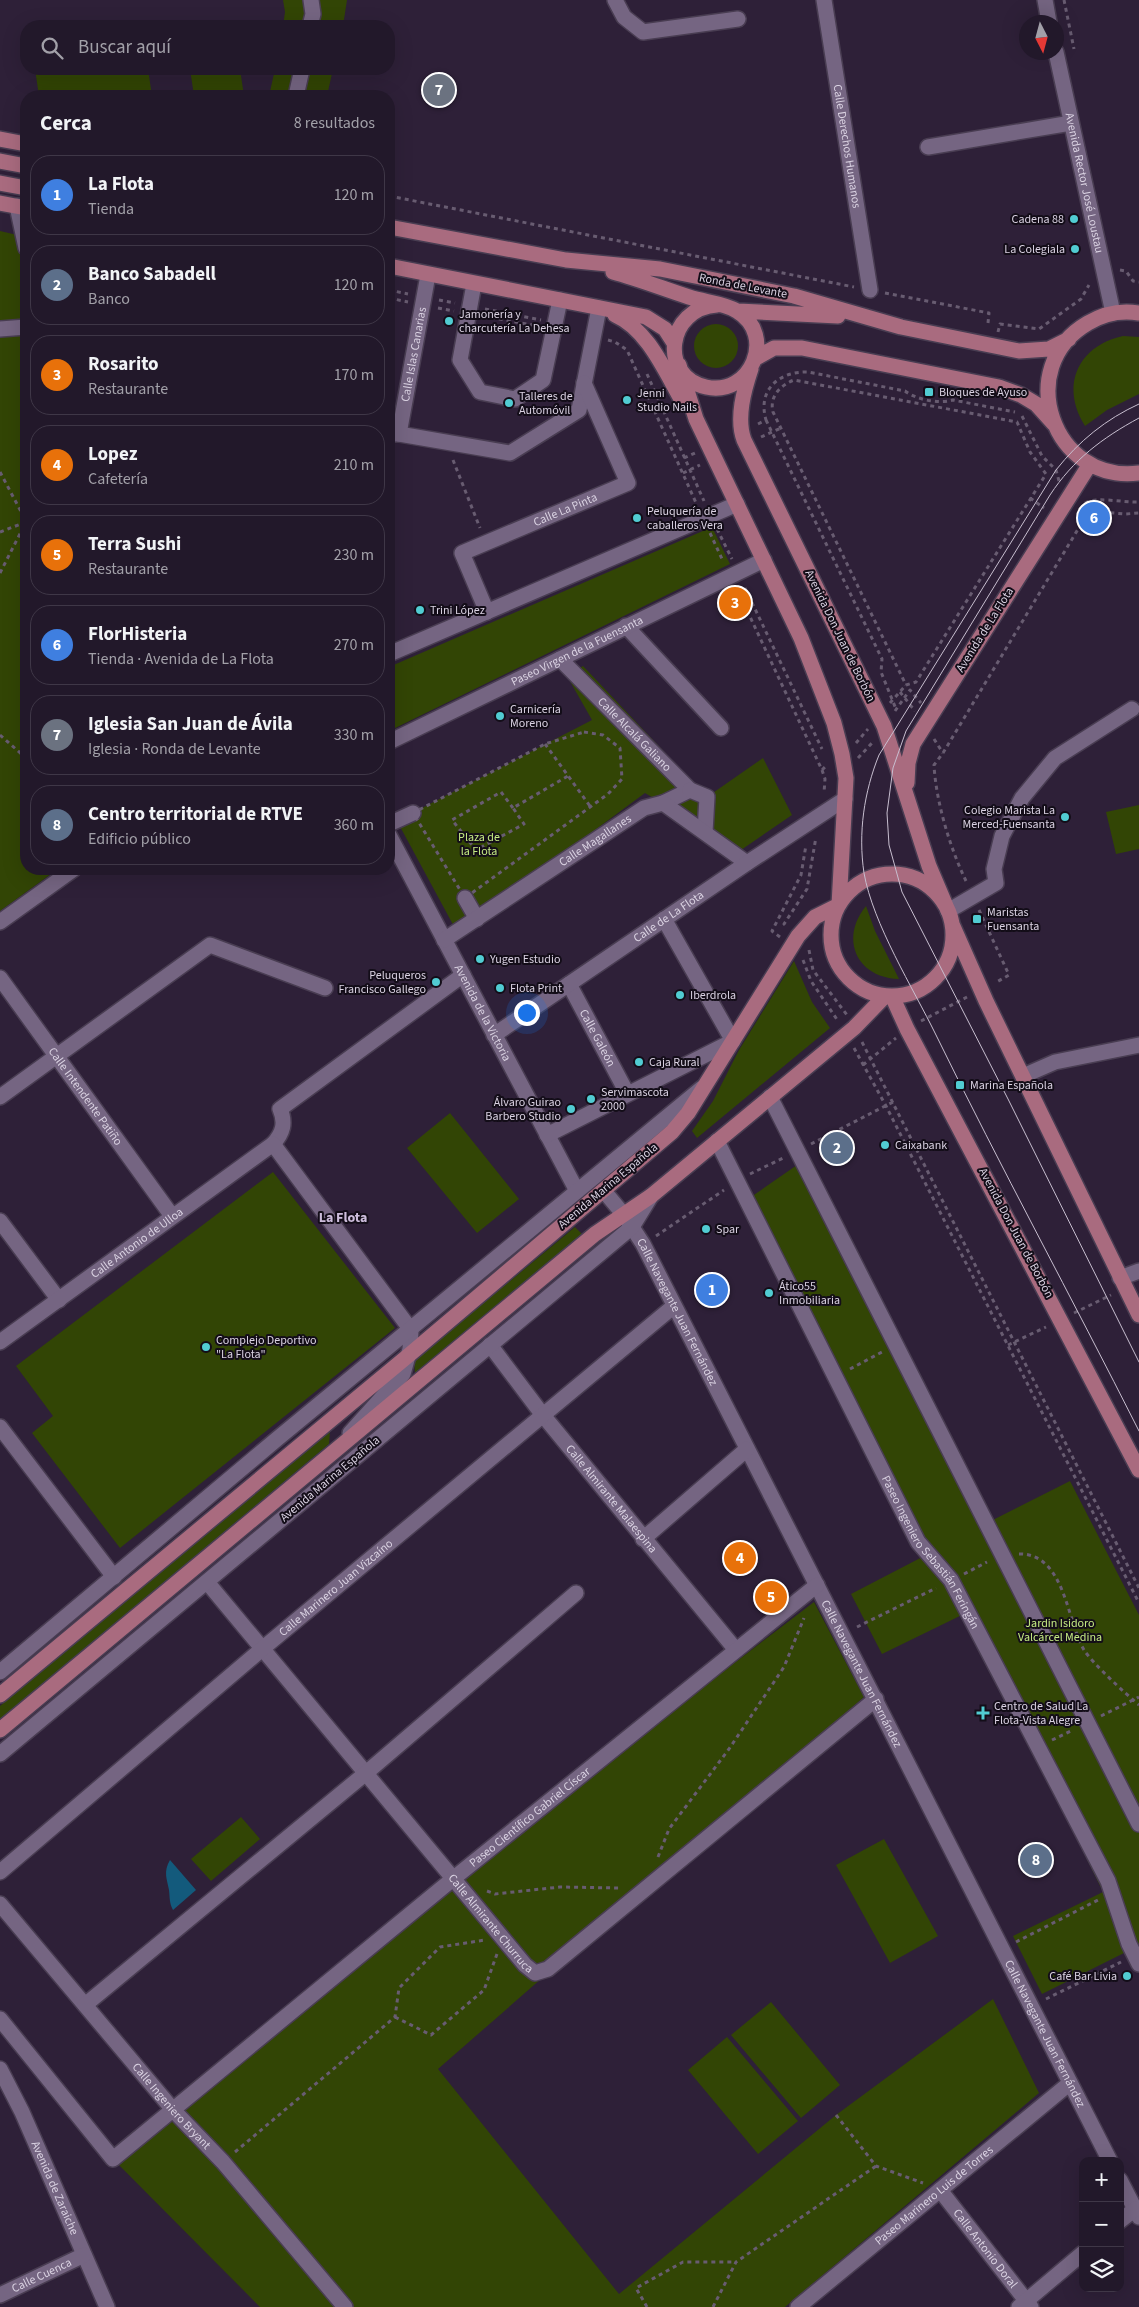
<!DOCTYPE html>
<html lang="es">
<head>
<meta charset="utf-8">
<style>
  body { margin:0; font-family:"Source Sans 3",sans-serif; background:#2a2132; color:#f1f3f6 }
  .controls { position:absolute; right:15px; bottom:15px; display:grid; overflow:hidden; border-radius:10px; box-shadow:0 5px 20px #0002 }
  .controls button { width:45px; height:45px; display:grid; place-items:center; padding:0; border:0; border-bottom:1px solid #3f3747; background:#22182a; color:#f1f3f6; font:25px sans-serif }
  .compass { position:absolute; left:1019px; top:15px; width:45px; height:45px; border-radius:50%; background:#22182a; box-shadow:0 5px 20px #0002; rotate:174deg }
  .you { position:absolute; left:526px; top:1012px; width:18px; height:18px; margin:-12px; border:4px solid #fff; border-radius:50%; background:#1a73e8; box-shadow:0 0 0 8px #1a73e833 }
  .badge { display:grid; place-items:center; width:32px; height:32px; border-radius:50%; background:#ea580c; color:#fff; font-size:16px; font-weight:700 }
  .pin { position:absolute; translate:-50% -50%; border:2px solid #fff; box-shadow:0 1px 5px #0006 }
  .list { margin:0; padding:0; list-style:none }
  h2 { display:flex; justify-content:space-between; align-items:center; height:65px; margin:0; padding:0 20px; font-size:21px }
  h2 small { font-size:16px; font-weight:400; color:#a2a0a8 }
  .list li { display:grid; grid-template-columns:32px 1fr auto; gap:15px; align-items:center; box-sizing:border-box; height:80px; margin:0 10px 10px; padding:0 10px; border:1px solid #3f3747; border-radius:20px }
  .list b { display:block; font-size:19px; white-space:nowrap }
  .list p { margin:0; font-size:16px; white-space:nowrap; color:#a2a0a8 }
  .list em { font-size:16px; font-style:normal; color:#a2a0a8 }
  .icon { flex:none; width:28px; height:28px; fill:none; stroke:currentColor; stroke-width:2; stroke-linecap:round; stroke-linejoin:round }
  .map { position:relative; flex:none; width:1139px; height:2307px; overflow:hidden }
  .search { position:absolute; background:#22182a; box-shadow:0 5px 20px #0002; left:20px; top:20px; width:375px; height:55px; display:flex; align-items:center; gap:12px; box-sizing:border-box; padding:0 18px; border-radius:20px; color:#a2a0a8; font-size:19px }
  .panel { position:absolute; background:#22182a; box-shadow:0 5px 20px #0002; left:20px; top:90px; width:375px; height:785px; border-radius:20px }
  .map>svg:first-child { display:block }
  .green { fill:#324505 }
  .water { fill:#135a7c }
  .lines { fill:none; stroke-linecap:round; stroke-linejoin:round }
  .minor-casing { stroke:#493d52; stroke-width:18 }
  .major-casing { stroke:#493d52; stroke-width:18 }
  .path { stroke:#685c71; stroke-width:3; stroke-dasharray:4 4; stroke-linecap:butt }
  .minor { stroke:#756582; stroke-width:15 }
  .major { stroke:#a96b7f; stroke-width:15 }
  .tram { stroke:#c8bfd0; stroke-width:1 }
  .poi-dot { fill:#51ccd2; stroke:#130d18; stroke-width:2 }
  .labels { text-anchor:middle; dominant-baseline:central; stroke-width:4; stroke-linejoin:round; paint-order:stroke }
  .street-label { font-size:12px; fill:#dad2e2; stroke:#130d18 }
  .poi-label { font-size:12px; fill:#dad2e2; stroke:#130d18; text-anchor:start }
  .park-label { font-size:12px; fill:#c5eb83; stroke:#130d18 }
  .neighbourhood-label { font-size:14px; font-weight:bold; fill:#cdbddc; stroke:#130d18 }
</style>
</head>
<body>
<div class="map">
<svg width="1139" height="2307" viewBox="0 0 1139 2307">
  <rect width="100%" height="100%" fill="#2e2038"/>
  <!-- green -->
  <path class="green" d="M283,0h64l-4,26h-60l2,-14z
    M35,69h113l4,27h-113z
    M190,69h50l4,27h-50z
    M275,69h58l-6,27h-58z
    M0,231l26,6v632h32l-58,42z
    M694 346a22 22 0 1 1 44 0a22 22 0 1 1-44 0Z
    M1123,336l16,1v57l-32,16 -22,16c-25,-39 -8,-80 38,-90z
    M712,527l18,37 -341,167v-64z
    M583,666l124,131 56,-39 29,57 -51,35 -96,-57 -188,139 -60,-111 195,-101 -25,-44z
    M1139,805v44l-23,5 -10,-42z
    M866,906l9,25 24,48c-42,-1 -60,-40 -33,-73z
    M794,961l18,41 18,26 -133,110 -5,-7 21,-30 26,-51z
    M450,1113l69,86 -42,34 -70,-85z
    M797,1165l184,361 89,-45 69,134v337l-3,-5 -94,47 -29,-58 90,-44 -137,-279 -84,41 -31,-60 77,-40 -177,-357z
    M273,1172l122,156 -275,220 -88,-115 21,-17 -37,-50z
    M575,1227l7,7 -167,139 -1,-12z
    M330,1431l-1,13 -329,276v-14z
    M814,1602l50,95 -426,372 181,225 217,-179 157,-116 46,94 -254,214h-525l-147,-148 341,-281z
    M241,1817l19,22 -49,42 -20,-22z
    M884,1839l54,97 -48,27 -54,-98z
    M771,2002l69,83 -39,33 -70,-83z
    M727,2037l71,84 -40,33 -70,-84z"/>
  <!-- water -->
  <path class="water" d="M170,1860l26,30 -23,20c-4,-8 -3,-12 -4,-20 -2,-11 -6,-18 1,-30z"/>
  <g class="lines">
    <!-- minor casing -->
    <g class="minor-casing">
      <g id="minor">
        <path d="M615,0l9,17 19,15 95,-13"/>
        <path id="s1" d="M824,0l46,290"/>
        <path d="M1045,0l4,22"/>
        <path d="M310,26l3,-12 -2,-14"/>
        <path id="s2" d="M1056,52l57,261"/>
        <path d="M296,96l6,-27"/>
        <path d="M928,147l143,-24"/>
        <path d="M17,206l9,42"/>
        <path d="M474,284l-14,76 20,32 35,7 28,-19 17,-80"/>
        <path d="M0,329l26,-2"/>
        <path d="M389,434h10l111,19 69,-43 20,-102"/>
        <path id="s3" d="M399,434l29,-159"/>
        <path id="s4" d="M487,612l-25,-59 166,-70 -44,-100"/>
        <path d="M626,626l95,102"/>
        <path d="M389,654l348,-150"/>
        <path id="s5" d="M560,659l130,131 -27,13"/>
        <path id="s6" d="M389,742l375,-182"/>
        <path d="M690,790l17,7 -2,35"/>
        <path d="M389,824l24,-11"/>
        <path id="s7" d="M389,835l188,356"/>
        <path d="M465,898l12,21"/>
        <path d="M948,911l48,-28 -2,-14 8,-33 20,-38 33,-40 77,-49"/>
        <path d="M0,922l74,-53"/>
        <path id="s8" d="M444,940l200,-132 19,-5 84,60"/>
        <path id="s9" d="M0,978l172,238"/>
        <path id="s10" d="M569,984l58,109"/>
        <path id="s11" d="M494,1035l253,-172 98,-64"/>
        <path d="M1023,1076l32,-14 84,-17"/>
        <path d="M0,1097l210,-152 115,43"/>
        <path d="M770,1097l369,727"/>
        <path d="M547,1135l186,-94 -69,-122"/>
        <path id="s12" d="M717,1141l201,401 33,38 157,301 21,63 10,20"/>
        <path d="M273,1144c10,-11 13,-21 7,-35l183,-134"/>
        <path id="s13" d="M604,1191l20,24 19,29 467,917"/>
        <path d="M0,1221l59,79"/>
        <path d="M1120,1278l19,-7"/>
        <path id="s14" d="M0,1342l273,-198 138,186 -1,19 -7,25 -53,59"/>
        <path id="s15" d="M490,1345l52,69 194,236"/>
        <path d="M0,1427l114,150"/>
        <path d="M643,1539l104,-90"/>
        <path id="s16" d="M207,1582l318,383 10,8 13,-4 328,-270"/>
        <path d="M0,1672l277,-233 425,-351"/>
        <path d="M0,1754l632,-527 19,-31"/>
        <path id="s17" d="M0,1872l262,-223 412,-343"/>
        <path id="s18" d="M0,1904l174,207 49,51 122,145"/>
        <path d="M85,2005l281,-232 210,-180"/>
        <path id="s19" d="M0,2019l113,140 341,-281 363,-293"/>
        <path id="s20" d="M0,2069l22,43 85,195"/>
        <path d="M1120,2180l19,37"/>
        <path id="s21" d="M940,2190l91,117"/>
        <path d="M1120,2221l15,-12"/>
        <path id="s22" d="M0,2295l84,-40"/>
        <path id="s23" d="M798,2307l272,-224"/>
        <path d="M1019,2307l64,-54"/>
      </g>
    </g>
    <!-- major casing -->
    <g class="major-casing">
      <path id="major" d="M0,139l26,5
        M0,161l26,5
        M0,183l26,5
        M0,203l26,5
        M389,227l177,33 94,9 134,27 107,31 118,24 30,-2 20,-10
        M389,266l257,51 19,12 9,14
        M613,272c26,7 51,17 76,25 15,5 35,6 48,14 40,24 14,86 -31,76 -48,-11 -39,-79 11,-82
        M738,311l100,5
        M1139,313c-18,-3 -36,1 -51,10 -76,44 -35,161 51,150
        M615,315c34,15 51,59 69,89
        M756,358l18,-10h28l197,39 22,8 15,9 18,20
        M679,365l17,54 105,219 33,85 8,31 4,24 -7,127
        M751,369c-7,21 -15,49 -7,71l140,286 45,140 17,40
        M907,783l1,-20 5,-19 177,-280
        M831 935a61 61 0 1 1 122 0a61 61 0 1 1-122 0Z
        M952,924l34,77 153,314
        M892,996l15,33 232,441
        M0,1695l409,-340 263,-223 16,-19 110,-177 17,-19 24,-12
        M0,1730l595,-496 56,-38 203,-168 31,-32"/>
    </g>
    <!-- path -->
    <path class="path" d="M1064,0l10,49
      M389,196l465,91
      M1120,270l6,1 7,10 6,1
      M389,290l19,4
      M885,293l104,20 -1,10
      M389,298l19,4
      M439,300l16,3
      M438,308l16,3
      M485,309l56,11
      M483,316l55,10
      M998,332l2,-8 39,5 42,-30 8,-14
      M608,340l7,2 12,8 70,155
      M647,374l57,127
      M1022,416l20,40 14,14 3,11
      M766,420l116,239 -1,13 15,37
      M758,424l8,-4c-9,-31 14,-49 42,-48l97,19c12,9 34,13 48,9l62,12
      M761,437l20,-9
      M684,458l11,-5
      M453,460l27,68
      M0,472l26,49
      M683,473l17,-8
      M1030,498l14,10
      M1085,503c12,-7 39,0 54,-1
      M717,529l15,30
      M0,532l26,-10
      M710,533l13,28
      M0,573l26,-51
      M745,588l77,161
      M737,589l85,181 5,-5
      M900,692l15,19
      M890,703l16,-18 10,-3 130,-208 -16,-22 -13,-30 -223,-42c-13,5 -25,16 -21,32l133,273
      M895,711l15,-21 11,13
      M584,732l19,3 17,13 2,31 -14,15 -143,104 -52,-85 132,-69z
      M0,735l26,23
      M934,739l9,14
      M856,743l12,-14
      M545,744l45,62
      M858,758l14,-15
      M822,770l3,9 -1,14
      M513,808l-12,-16 -49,28 24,30 48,-26 -11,-16 55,-32
      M966,881c-16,-33 -30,-79 -32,-116l9,-12 146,-242 36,3 14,-1
      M979,910l30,65 -14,8
      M785,925l-1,-1 23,-35 9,-52
      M780,937l-8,-6 29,-56 5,-30
      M809,950l4,20 34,45
      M803,960l8,21 27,40
      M921,1021l46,-24
      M862,1042l277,546
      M854,1048l32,58 253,497
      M863,1065l33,-27
      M811,1144l82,-42
      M750,1174l33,-16
      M656,1236l68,-46
      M1074,1313l37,-18
      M1008,1345l38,-18
      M850,1369l32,-17
      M1019,1554c46,-1 48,68 65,96 8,13 43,45 55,55
      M964,1574l23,-12
      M857,1627l79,-39
      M1101,1716l38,-19
      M1052,1740l21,-10
      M658,1857l11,-28 60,-80 55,-82 20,-49
      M487,1891l8,3 65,-7 60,1
      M1016,1942l82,-42
      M1046,1999l75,-37
      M395,2017l36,18 53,-45 13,-36
      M836,2115l40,51 47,17
      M235,2152l160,-135 4,-29 41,-41 45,-7
      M647,2307l-11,-19 47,-26h53
      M713,2307l23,-45 140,-96"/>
    <!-- minor -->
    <use href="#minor" class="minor"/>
    <!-- major -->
    <use href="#major" class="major"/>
    <!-- tram -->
    <path class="tram" d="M1139,404c-33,15 -60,37 -83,66l-177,285c-15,37 -21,78 -15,118 9,51 49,115 72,162 65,133 136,263 203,396
      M1139,418c-37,20 -66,42 -89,77l-144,236 -13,37 -6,45 2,32 13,47 106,207 131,263"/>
  </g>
  <!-- markers -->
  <g class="poi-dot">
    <circle cx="1074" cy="219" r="5"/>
    <circle cx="1075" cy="249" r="5"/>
    <circle cx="449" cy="321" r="5"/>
    <rect x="924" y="387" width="10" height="10" rx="2.5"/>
    <circle cx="627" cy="400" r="5"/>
    <circle cx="509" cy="403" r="5"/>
    <circle cx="637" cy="518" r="5"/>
    <circle cx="420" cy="610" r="5"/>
    <circle cx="500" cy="716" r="5"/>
    <circle cx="1065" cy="817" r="5"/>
    <rect x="972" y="914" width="10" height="10" rx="2.5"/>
    <circle cx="480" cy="959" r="5"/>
    <circle cx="436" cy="982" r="5"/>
    <circle cx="500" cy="988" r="5"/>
    <circle cx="680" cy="995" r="5"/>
    <circle cx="639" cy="1062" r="5"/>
    <rect x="955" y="1080" width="10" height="10" rx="2.5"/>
    <circle cx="591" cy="1099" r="5"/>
    <circle cx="571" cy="1109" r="5"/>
    <circle cx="885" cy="1145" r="5"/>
    <circle cx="706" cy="1229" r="5"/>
    <circle cx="769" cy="1293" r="5"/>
    <circle cx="206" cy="1347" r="5"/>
    <path d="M980.5 1705.5h5v5h5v5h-5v5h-5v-5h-5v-5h5z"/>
    <circle cx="1127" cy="1976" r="5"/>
  </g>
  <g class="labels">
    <!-- street labels -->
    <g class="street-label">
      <text stroke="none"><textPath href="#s1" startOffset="148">Calle Derechos Humanos</textPath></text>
      <text stroke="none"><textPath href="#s2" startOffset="134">Avenida Rector José Loustau</textPath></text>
      <text transform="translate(743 286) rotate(11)">Ronda de Levante</text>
      <text stroke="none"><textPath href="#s3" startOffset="81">Calle Islas Canarias</textPath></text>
      <text stroke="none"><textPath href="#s4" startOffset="176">Calle La Pinta</textPath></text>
      <text transform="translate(985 630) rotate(-58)">Avenida de La Flota</text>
      <text transform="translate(840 636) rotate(64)">Avenida Don Juan de Borbón</text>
      <text stroke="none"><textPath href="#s6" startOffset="209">Paseo Virgen de la Fuensanta</textPath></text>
      <text stroke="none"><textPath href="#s5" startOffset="106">Calle Alcalá Galiano</textPath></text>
      <text stroke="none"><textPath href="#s8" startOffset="181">Calle Magallanes</textPath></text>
      <text stroke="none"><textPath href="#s11" startOffset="211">Calle de La Flota</textPath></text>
      <text stroke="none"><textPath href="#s7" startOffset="201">Avenida de la Victoria</textPath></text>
      <text stroke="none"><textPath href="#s10" startOffset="61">Calle Galeón</textPath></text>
      <text stroke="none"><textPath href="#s9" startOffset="146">Calle Intendente Patiño</textPath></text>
      <text transform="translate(608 1186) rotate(-40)">Avenida Marina Española</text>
      <text transform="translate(1016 1233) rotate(62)">Avenida Don Juan de Borbón</text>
      <text stroke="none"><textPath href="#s14" startOffset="169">Calle Antonio de Ulloa</textPath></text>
      <text stroke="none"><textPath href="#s13" startOffset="142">Calle Navegante Juan Fernández</textPath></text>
      <text transform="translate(330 1479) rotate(-40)">Avenida Marina Española</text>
      <text stroke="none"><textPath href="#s15" startOffset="196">Calle Almirante Malaespina</textPath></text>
      <text stroke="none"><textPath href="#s12" startOffset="464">Paseo Ingeniero Sebastián Feringán</textPath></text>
      <text stroke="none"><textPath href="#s17" startOffset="440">Calle Marinero Juan Vizcaíno</textPath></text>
      <text stroke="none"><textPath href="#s13" startOffset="548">Calle Navegante Juan Fernández</textPath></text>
      <text stroke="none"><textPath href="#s19" startOffset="719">Paseo Científico Gabriel Císcar</textPath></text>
      <text stroke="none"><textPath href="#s16" startOffset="444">Calle Almirante Churruca</textPath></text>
      <text stroke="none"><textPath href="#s13" startOffset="952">Calle Navegante Juan Fernández</textPath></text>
      <text stroke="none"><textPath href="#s18" startOffset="265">Calle Ingeniero Bryant</textPath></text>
      <text stroke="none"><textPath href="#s20" startOffset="131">Avenida de Zaraiche</textPath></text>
      <text stroke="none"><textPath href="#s23" startOffset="176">Paseo Marinero Luis de Torres</textPath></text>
      <text stroke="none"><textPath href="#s21" startOffset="74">Calle Antonio Doral</textPath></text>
      <text stroke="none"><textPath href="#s22" startOffset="46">Calle Cuenca</textPath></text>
    </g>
    <!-- poi labels -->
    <g class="poi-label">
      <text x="1064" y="219" text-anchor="end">Cadena 88</text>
      <text x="1065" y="249" text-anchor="end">La Colegiala</text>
      <text x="459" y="314">Jamonería y<tspan x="459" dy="14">charcutería La Dehesa</tspan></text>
      <text x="939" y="392">Bloques de Ayuso</text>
      <text x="637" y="393">Jenni<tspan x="637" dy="14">Studio Nails</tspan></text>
      <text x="519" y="396">Talleres de<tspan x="519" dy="14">Automóvil</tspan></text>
      <text x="647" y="511">Peluquería de<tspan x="647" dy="14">caballeros Vera</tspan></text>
      <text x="430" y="610">Trini López</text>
      <text x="510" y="709">Carnicería<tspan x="510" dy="14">Moreno</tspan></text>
      <text x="1055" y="810" text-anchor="end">Colegio Marista La<tspan x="1055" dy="14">Merced-Fuensanta</tspan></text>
      <text x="987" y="912">Maristas<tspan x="987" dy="14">Fuensanta</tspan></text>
      <text x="490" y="959">Yugen Estudio</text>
      <text x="426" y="975" text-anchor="end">Peluqueros<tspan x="426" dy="14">Francisco Gallego</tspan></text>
      <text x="510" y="988">Flota Print</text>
      <text x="690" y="995">Iberdrola</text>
      <text x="649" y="1062">Caja Rural</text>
      <text x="970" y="1085">Marina Española</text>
      <text x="601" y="1092">Servimascota<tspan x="601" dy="14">2000</tspan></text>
      <text x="561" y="1102" text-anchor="end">Álvaro Guirao<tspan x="561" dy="14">Barbero Studio</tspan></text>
      <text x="895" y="1145">Caixabank</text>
      <text x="716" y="1229">Spar</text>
      <text x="779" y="1286">Ático55<tspan x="779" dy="14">Inmobiliaria</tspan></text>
      <text x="216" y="1340">Complejo Deportivo<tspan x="216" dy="14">"La Flota"</tspan></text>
      <text x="994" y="1706">Centro de Salud La<tspan x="994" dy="14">Flota-Vista Alegre</tspan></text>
      <text x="1117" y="1976" text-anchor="end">Café Bar Livia</text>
    </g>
    <!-- park labels -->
    <g class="park-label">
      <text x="479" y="837">Plaza de<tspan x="479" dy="14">la Flota</tspan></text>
      <text x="1060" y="1623">Jardin Isidoro<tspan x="1060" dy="14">Valcárcel Medina</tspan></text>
    </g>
    <!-- neighbourhood labels -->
    <g class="neighbourhood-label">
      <text x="343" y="1218">La Flota</text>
    </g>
  </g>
</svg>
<div class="controls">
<button>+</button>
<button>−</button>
<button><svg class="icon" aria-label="layers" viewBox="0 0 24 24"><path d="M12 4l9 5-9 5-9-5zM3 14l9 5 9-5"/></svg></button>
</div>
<svg class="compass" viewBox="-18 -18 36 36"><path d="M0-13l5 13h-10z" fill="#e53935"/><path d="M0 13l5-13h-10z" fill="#a2a0a8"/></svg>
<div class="you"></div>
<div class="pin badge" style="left:712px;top:1290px;background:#3f7fe0">1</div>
<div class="pin badge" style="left:837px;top:1148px;background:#5c6f8a">2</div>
<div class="pin badge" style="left:735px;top:603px;background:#e8710a">3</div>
<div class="pin badge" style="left:740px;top:1558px;background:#e8710a">4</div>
<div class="pin badge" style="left:771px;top:1597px;background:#e8710a">5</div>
<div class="pin badge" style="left:1094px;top:518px;background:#3f7fe0">6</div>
<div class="pin badge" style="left:439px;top:90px;background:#6b7280">7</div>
<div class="pin badge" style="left:1036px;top:1860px;background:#5c6f8a">8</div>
<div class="search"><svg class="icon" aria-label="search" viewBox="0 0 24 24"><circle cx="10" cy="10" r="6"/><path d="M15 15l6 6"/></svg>Buscar aquí</div>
<section class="panel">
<h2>Cerca<small>8 resultados</small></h2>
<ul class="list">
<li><span class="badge" style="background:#3f7fe0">1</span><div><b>La Flota</b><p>Tienda</p></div><em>120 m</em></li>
<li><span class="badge" style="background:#5c6f8a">2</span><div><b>Banco Sabadell</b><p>Banco</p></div><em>120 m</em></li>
<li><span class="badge" style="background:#e8710a">3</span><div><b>Rosarito</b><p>Restaurante</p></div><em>170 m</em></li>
<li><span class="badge" style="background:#e8710a">4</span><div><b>Lopez</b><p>Cafetería</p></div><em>210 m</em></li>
<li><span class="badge" style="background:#e8710a">5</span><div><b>Terra Sushi</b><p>Restaurante</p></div><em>230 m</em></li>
<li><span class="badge" style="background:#3f7fe0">6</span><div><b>FlorHisteria</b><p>Tienda · Avenida de La Flota</p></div><em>270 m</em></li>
<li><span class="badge" style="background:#6b7280">7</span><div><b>Iglesia San Juan de Ávila</b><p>Iglesia · Ronda de Levante</p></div><em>330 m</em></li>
<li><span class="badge" style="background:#5c6f8a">8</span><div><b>Centro territorial de RTVE</b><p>Edificio público</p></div><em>360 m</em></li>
</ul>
</section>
</div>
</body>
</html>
